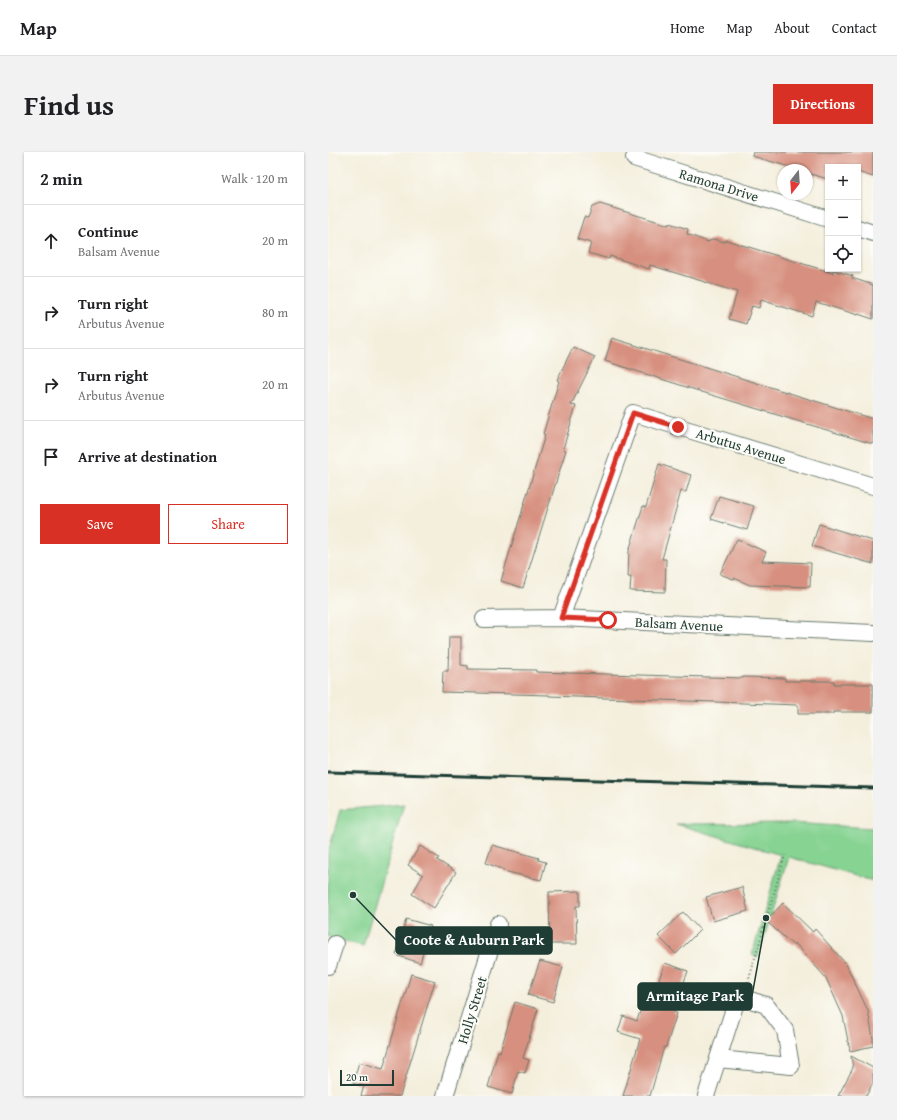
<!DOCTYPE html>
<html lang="en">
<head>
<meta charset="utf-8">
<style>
  body { margin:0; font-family:"Gentium Book Plus",serif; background:#f2f2f2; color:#202124 }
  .controls { position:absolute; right:12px; top:12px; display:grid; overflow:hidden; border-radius:0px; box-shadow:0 1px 3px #0004 }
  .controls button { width:36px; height:36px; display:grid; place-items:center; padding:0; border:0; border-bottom:1px solid #e0e0e0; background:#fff; color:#202124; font:20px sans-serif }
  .compass { position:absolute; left:449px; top:12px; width:36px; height:36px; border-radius:50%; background:#fff; box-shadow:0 1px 3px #0004; rotate:197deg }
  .scale { position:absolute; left:12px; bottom:10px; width:54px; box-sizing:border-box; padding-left:4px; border:2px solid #1f3d34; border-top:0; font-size:11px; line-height:14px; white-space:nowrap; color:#1f3d34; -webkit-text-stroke:3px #fdfcf7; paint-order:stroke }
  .stop { position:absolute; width:12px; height:12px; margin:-9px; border:3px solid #d93025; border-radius:50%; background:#fff }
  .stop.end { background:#d93025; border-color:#fff; box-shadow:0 1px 4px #0008 }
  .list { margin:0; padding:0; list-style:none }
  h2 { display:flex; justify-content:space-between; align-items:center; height:52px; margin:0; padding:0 16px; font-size:17px }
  h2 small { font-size:13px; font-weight:400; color:#757577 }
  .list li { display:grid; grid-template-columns:26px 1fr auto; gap:12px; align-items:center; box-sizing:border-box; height:72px; padding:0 16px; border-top:1px solid #e0e0e0 }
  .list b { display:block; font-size:15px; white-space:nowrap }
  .list p { margin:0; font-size:13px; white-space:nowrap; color:#757577 }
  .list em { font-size:13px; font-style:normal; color:#757577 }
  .actions { display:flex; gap:8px; padding:12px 16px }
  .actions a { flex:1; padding:9px 0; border:1px solid #d93025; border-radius:0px; text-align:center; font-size:14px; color:#d93025 }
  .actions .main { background:#d93025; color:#fff }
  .icon { flex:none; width:22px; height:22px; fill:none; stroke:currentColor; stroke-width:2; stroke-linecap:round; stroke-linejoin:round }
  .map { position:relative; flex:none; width:545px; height:944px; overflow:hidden; border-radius:0px }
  header { display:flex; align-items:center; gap:24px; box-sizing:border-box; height:56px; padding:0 20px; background:#fff; border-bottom:1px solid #e0e0e0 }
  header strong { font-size:19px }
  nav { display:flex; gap:22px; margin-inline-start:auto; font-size:14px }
  .intro { display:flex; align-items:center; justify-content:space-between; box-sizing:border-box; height:96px; padding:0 24px }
  h1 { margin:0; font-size:28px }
  .button { padding:10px 18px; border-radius:0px; background:#d93025; color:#fff; font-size:14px; font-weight:700 }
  main { display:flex; gap:24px; padding:0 24px }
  aside { flex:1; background:#fff; border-radius:0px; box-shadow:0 1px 3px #0004 }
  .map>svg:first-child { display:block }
  .green { fill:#86d392; stroke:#528863 }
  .building { fill:#d7907f }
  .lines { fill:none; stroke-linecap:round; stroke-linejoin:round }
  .street-casing { stroke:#6a7b6f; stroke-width:18 }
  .path { stroke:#6a7b6f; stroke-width:2.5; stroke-dasharray:1 3; stroke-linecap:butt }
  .street { stroke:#fff; stroke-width:16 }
  .rail { stroke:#1f3d34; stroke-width:3 }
  .route { stroke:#d93025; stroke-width:5 }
  .labels { text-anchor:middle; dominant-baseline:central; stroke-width:4; stroke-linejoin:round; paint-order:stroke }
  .street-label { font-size:14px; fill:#1f3d34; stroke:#fdfcf7 }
  .leader { fill:none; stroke:#1f3d34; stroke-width:1.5 }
  .callout-dot { fill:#1f3d34; stroke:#fdfcf7; stroke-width:1.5 }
  .callout { fill:#1f3d34; stroke:#1f3d34; stroke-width:1.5 }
  .callout-label { font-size:15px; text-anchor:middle; font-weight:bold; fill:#fff }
</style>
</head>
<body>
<header>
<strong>Map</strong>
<nav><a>Home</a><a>Map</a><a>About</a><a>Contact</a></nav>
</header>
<div class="intro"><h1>Find us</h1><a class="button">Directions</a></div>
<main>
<aside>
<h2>2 min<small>Walk · 120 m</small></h2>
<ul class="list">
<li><svg class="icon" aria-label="ahead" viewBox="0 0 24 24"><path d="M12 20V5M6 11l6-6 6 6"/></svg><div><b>Continue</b><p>Balsam Avenue</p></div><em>20 m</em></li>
<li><svg class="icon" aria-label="right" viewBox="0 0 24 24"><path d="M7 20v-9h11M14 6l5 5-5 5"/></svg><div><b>Turn right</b><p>Arbutus Avenue</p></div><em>80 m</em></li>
<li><svg class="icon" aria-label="right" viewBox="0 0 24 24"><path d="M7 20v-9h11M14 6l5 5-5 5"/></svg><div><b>Turn right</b><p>Arbutus Avenue</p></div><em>20 m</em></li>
<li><svg class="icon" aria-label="arrive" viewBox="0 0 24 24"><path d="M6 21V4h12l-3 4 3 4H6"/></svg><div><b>Arrive at destination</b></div></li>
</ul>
<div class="actions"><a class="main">Save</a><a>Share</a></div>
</aside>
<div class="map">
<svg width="545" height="944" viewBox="0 0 545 944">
  <rect width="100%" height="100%" fill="#fdfcf7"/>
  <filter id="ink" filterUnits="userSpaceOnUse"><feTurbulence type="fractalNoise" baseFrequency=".025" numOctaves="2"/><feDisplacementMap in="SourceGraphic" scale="8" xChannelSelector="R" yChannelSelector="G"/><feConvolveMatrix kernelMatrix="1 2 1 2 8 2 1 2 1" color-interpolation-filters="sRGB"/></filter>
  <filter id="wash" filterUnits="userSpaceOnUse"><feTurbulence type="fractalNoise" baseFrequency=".012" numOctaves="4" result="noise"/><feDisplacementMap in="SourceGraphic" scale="16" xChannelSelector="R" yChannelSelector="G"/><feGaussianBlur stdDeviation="0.9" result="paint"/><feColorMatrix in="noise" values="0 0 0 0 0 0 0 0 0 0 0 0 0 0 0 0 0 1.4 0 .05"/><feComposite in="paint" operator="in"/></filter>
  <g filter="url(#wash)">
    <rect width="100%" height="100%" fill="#f4efdd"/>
    <!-- green -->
    <path class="green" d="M76,652l-41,142 -35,-9v-84l12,-43z
      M463,671l82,5v53l-84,-24 -31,100 -6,-2 29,-100 -105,-31z"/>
    <g id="blocks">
      <!-- building -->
      <path class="building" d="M425,0h120v25l-15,-5v-5h-30v12l-21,-6v-3h-7l-48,-14z
        M272,52l69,21v-2l19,6 -1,5 21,8 5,-3 12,3 1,-2 107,33v-3l20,6 -1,2 21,7v34l-15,-5v1l-42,-13 -4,14 -51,-16 -2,8 -7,-2 -6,18 -17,-5 8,-27 -87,-27 -1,4 -39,-13 -1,3 -21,-6 3,-10 -14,-4 7,-22 4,1 4,-11z
        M284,186l261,81v25l-171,-52 -97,-31z
        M245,195l22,10 -24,48 5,1 -13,43 3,1 -43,138 -22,-7 44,-146 -2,-1 16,-53 -2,-1z
        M331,312l32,11 -5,17 -5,-1 -19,68h4l-1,33 -35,-1 1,-14h-3l1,-26 14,-45 3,1z
        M391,344l35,10 -7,24 -36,-11z
        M491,372l54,17v23l-61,-18z
        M409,387l29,13 -4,9 49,2 -1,24 -60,-2 -16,-7 -1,1 -13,-5z
        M121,485h12v28l7,1v3l68,1v2l207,6v-1l42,1v3h49v3h39v28h-40v2h-35v-9l-249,-9v-1l-107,-3 1,-21h5z
        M164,693l47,13 -1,2 8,2 -5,18 -38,-9 1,-1 -18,-7z
        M92,694l19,12 -2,2 19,12 -22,36 -22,-14 11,-19 -15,-10z
        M414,735l6,24 -35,10 -7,-24z
        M252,739v15h-4l1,38h-27l-1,-52z
        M455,751l30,29 2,-3 31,35 22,47 5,27v8l-23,5 -7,-35 -17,-38 -31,-35 -2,2 -27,-24z
        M355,760l17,18 -24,24 -18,-18z
        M78,767l25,7 -11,37 -24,-8z
        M212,809l23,6 -10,35 -25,-7z
        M337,811l23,8 -15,41 4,1 -11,34h-2l-14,49h-27l17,-57 -22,-7 5,-16 14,5 6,-20 7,3z
        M83,822l24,7 -35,115h-39l3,-10 -11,-3 6,-21 24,7z
        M187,850l23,7 -15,49 6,2 -4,13 -7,-2 -6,23 -24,-7 10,-36 2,1z
        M523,904l22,12v15l-7,13h-28l15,-28z"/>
    </g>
  </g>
  <g filter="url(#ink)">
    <use href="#blocks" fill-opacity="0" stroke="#6a7b6f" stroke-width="1"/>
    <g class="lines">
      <!-- street casing -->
      <g class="street-casing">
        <path id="street" d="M306,6l194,61
          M530,76l15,5
          M233,466l72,-205 240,73
          M156,467l77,-1 312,15
          M0,814l7,-22
          M117,944l53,-172
          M378,944l32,-100 28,9 19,25 6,36 -73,-7"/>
      </g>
      <!-- path -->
      <path class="path" d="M420,830l37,-127"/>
      <!-- street -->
      <use href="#street" class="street"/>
      <!-- rail -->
      <path class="rail" d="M0,620l545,16"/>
    </g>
  </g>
  <g class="lines" filter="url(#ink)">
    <!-- route -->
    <path class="route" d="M280,468l-47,-2 72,-205 45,14"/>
  </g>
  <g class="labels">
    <!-- street labels -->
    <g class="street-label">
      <text transform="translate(391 33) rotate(17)">Ramona Drive</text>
      <text transform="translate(413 294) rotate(17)">Arbutus Avenue</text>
      <text transform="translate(351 472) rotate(3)">Balsam Avenue</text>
      <text transform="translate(144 858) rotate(-73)">Holly Street</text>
    </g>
  </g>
  <!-- callouts -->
  <path class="leader" d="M25 743L68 788M438 766L424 844"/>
  <g class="callout-dot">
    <circle cx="25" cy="743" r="4"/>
    <circle cx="438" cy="766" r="4"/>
  </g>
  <g class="callout">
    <rect x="68" y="775" width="156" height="27" rx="4"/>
    <rect x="310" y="831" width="114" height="27" rx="4"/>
  </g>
  <g class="callout-label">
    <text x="146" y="793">Coote &amp; Auburn Park</text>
    <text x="367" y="849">Armitage Park</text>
  </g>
</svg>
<div class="controls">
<button>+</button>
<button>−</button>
<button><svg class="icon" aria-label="locate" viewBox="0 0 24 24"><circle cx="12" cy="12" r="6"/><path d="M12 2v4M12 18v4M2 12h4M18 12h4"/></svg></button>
</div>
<svg class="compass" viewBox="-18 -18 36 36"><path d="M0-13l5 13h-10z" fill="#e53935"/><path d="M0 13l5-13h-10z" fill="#757577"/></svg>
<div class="scale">20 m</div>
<div class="stop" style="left:280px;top:468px"></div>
<div class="stop end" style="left:350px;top:275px"></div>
</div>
</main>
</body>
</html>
